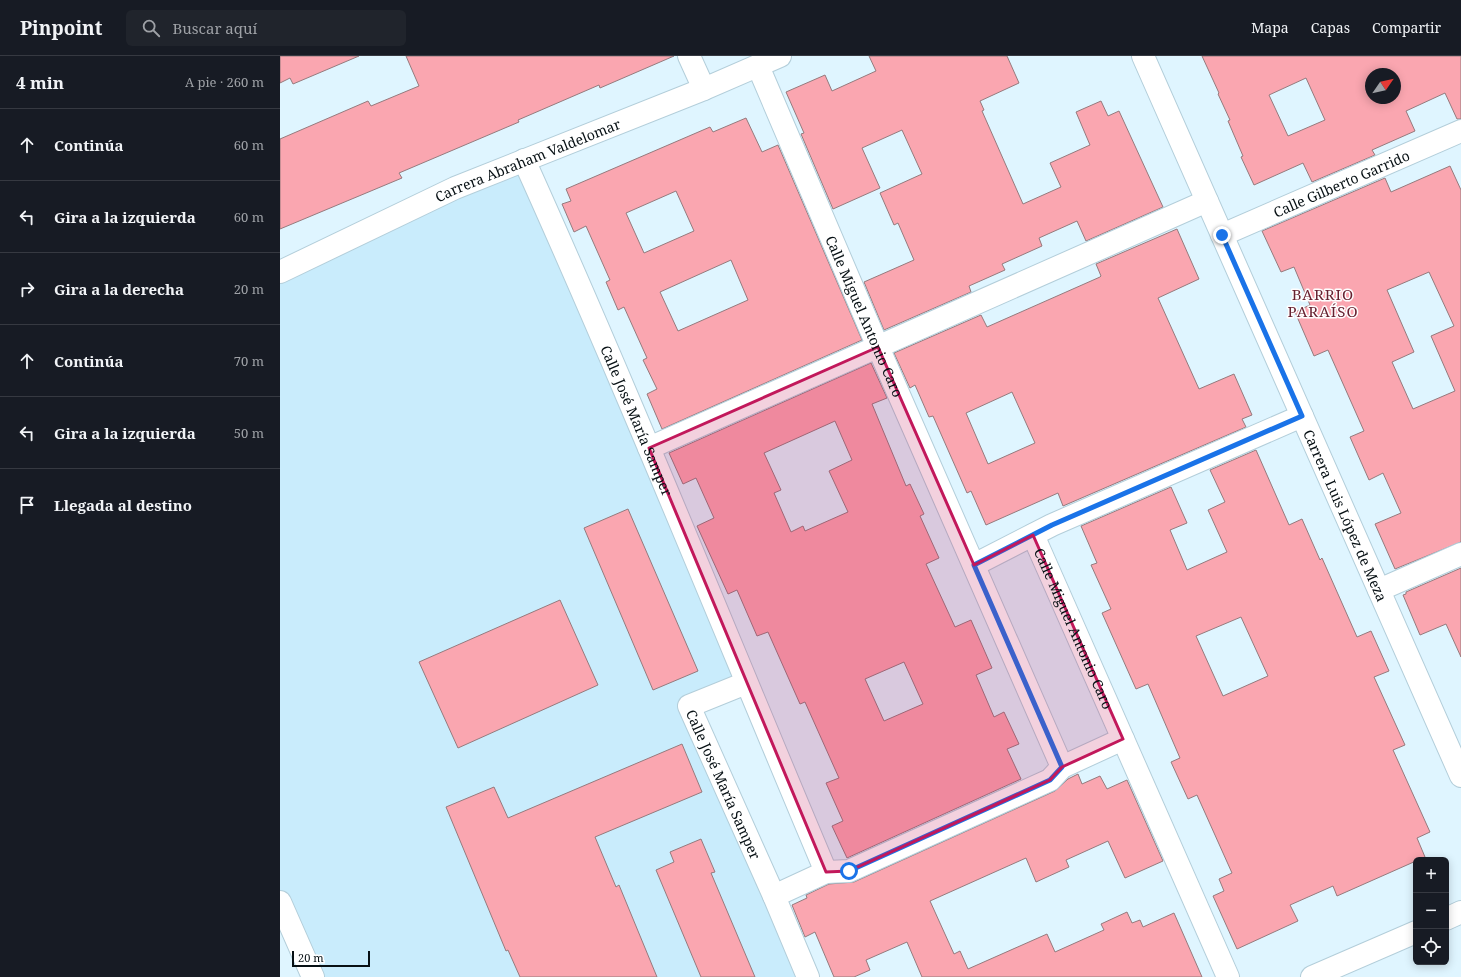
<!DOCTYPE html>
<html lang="es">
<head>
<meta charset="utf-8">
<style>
  body { margin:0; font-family:"Noto Serif",serif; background:#20242c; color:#f1f3f6 }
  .controls { position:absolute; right:12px; bottom:12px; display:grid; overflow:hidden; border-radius:6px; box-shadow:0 2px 10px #0003 }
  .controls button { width:36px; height:36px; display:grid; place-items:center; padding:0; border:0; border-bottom:1px solid #363941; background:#171b24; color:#f1f3f6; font:20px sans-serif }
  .compass { position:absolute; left:1085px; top:12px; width:36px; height:36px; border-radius:50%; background:#171b24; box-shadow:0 2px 10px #0003; rotate:56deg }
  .scale { position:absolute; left:12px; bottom:10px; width:78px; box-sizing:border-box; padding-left:4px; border:2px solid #071014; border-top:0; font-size:11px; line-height:14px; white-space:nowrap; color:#071014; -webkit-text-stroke:3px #fefefe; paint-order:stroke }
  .stop { position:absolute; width:12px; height:12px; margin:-9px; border:3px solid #1a73e8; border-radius:50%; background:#fff }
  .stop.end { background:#1a73e8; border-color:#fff; box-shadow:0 1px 4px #0008 }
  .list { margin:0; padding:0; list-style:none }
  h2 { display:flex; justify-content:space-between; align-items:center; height:52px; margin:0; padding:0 16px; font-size:17px }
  h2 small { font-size:13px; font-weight:400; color:#9ea1a6 }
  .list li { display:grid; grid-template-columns:26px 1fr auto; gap:12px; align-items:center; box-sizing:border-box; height:72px; padding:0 16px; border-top:1px solid #363941 }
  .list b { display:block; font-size:15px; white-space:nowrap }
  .list em { font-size:13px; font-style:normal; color:#9ea1a6 }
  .icon { flex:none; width:22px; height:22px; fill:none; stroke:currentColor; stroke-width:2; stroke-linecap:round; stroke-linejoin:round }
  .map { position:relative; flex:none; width:1181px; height:921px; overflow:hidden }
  header { display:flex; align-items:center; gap:24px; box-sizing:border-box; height:56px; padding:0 20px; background:#171b24; border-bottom:1px solid #363941 }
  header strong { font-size:19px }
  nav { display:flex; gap:22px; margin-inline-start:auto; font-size:14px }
  .search { width:280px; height:36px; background:#20242c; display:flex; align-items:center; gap:10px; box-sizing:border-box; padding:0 14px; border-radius:6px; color:#9ea1a6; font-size:15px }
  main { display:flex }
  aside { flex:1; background:#171b24 }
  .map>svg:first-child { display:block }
  .built { fill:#c9ecfc }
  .building { fill:#faa6b0; stroke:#957a7d; fill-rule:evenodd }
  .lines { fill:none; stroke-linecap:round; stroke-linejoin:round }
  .minor-casing { stroke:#b3ceda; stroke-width:24 }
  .minor { stroke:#fff; stroke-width:22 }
  .route { stroke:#1a73e8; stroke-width:5 }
  .marked { fill:#c2185b; fill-opacity:0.2; stroke:#c2185b; stroke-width:3; stroke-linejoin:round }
  .labels { text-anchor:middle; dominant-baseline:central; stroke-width:3; stroke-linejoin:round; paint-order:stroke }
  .street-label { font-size:14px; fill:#071014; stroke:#fefefe }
  .neighbourhood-label { font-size:15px; letter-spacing:1px; fill:#672130; stroke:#fefefe }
</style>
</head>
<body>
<header>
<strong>Pinpoint</strong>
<div class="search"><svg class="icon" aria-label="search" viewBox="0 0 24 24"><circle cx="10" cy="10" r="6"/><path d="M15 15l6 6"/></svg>Buscar aquí</div>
<nav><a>Mapa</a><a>Capas</a><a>Compartir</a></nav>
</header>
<main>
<aside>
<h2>4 min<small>A pie · 260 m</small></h2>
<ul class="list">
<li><svg class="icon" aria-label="ahead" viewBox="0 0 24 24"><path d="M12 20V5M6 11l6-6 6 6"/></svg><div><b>Continúa</b></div><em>60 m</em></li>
<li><svg class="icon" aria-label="left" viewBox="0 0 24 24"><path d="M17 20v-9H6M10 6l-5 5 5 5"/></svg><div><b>Gira a la izquierda</b></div><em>60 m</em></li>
<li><svg class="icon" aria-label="right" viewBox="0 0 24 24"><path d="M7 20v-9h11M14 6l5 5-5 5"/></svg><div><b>Gira a la derecha</b></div><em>20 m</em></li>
<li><svg class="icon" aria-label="ahead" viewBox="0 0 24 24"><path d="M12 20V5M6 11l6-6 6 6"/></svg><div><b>Continúa</b></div><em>70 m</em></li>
<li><svg class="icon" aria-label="left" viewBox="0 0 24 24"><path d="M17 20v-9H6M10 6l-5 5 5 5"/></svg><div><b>Gira a la izquierda</b></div><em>50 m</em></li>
<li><svg class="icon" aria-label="arrive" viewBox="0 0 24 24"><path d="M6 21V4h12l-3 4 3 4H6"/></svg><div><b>Llegada al destino</b></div></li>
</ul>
</aside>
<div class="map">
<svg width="1181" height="921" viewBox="0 0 1181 921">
  <rect width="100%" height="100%" fill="#dff5ff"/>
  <!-- built -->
  <path class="built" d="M246,110l220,517 -56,23 118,271h-495l-33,-75v-630z"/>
  <!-- building -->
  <path class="building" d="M0,0h79l-66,28 -3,-6 -10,5z
    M126,0h268l-74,32 -1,-3 -81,35 1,2 -120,51 3,5 -122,51v-90l88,-38 3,5 48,-20z
    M589,0h138l12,27 -39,18 4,9 -2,1 41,93 38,-17 -11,-24 40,-18 -14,-33 25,-11 7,15 11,-5 44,96 -77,34 -9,-20 -38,17 3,8 -40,18 3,6 -36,16 2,6 -87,38 -20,-48 50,-22 -16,-37 -4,2 -14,-32 42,-19 -20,-44 -40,18 18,40 -47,21 -32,-75 3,-1 -18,-41 39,-17 7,16 44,-20z
    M922,0h259v63h-4l-12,-26 -39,18 9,20 -43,19 3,5 -63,27 -9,-19 -49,22 -13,-28 2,-1 -15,-35 2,-1 -12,-26 1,-1zM1091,18h24v24h-24zM1026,22l19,42 -37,16 -19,-41z
    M466,62l16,34 16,-7 84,195 -200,89 -15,-35 10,-5 -14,-29 4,-2 -23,-51 -6,3 -12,-28 4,-2 -24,-54 -12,6 -12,-28 9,-3 -5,-12 144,-62 3,5zM396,135l18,40 -50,22 -18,-40zM451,204l17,40 -70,31 -18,-39z
    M1170,110l11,24v352l-66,27 -20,-45 26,-11 -18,-40 -14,7 -19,-43 14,-6 -36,-81 -14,6 -19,-44 15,-7 -16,-38 -13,5 -19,-41 123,-53 6,14zM1149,216l25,54 -23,10 24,55 -42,18 -21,-47 22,-10 -27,-62z
    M897,173l22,50 -41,19 41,91 35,-15 18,41 -10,4 4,8 -183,79 -5,-13 -72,32 -15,-34 -4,2 -34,-77 -4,1 -14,-32 -5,3 -16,-35 87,-38 6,12 113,-50 1,-1 -5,-12zM732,336l23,51 -47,21 -22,-51z
    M591,307l16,35 -15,6 34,82 4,-2 14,30 -4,2 19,42 -13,6 29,63 16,-7 21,48 -16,7 18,42 10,-5 15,32 -12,5 14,30 -174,79 -15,-32 11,-5 -17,-38 13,-5 -34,-76 -5,2 -32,-72 -11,4 -20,-46 -9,4 -31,-68 17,-8 -18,-40 -13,6 -14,-31zM555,365l17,39 -23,11 19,41 -43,19 -2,-5 -12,6 -17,-39 7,-3 -17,-37zM624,606l19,42 -39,17 -19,-42z
    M976,394l33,75 13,-6 18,41 2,-2 35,79 14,-6 18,40 -15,6 31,68 -12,5 37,82 -13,6 8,19 -88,39 -4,-10 -43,19 8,16 -61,28 -24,-53 11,-5 -5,-12 13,-6 -35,-78 -9,4 -17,-37 9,-4 -32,-74 -12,5 -34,-76 9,-4 -20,-44 6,-2 -16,-37 90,-39 16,36 -17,7 17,40 40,-18 -19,-42 17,-8 -15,-32zM961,561l27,59 -45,20 -27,-60z
    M348,453l70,162 -45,19 -69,-162z
    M1181,512v89l-15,-33 -26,11 -17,-40 3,-1v-2z
    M280,544l38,85 -140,63 -39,-86z
    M402,688l20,48 -107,45 21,50 3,-2 38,92h-137l-12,-27 -2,1 -60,-144 48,-20 14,31z
    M798,718l4,10 18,-8 7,13 20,-9 36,81 -38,17 -17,-37 -42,19 3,7 -33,15 -10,-24 -96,43 24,53 6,-3 8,18 79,-35 8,18 49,-22 -3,-6 26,-12 5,11 8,-3 3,7 31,-14 28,64h-280l-15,-35 -41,18 4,10 -16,7h-20l-19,-45 -10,5 -13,-32 15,-7 -1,-3 23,-11 25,-2 201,-91 13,-12z
    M421,783l14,33 -4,1 44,104h-54l-45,-107 18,-8 -4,-10z"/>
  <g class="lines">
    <!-- minor casing -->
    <g class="minor-casing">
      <g id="minor">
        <path d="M409,0l15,33"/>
        <path id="s1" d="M863,0l318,720"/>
        <path id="s2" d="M478,10l120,281 184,420"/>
        <path id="s3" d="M244,104c106,235 202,475 302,712"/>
        <path id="s4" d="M942,179l239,-104"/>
        <path id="s5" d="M0,216l175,-84 249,-99 76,-33"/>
        <path d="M369,392l558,-247"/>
        <path id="s6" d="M753,479l195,442"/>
        <path d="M694,509l78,-40 250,-109"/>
        <path d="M1099,534l82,-36"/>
        <path id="s7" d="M466,627l-57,23 85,190 34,81"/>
        <path d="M494,840l52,-24 23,-1 201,-91 12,-13 61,-28"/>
        <path d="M0,846l33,75"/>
        <path d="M1166,863l15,-7"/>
        <path d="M1032,921l104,-45"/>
      </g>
    </g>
    <!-- minor -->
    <use href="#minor" class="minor"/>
  </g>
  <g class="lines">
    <!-- route -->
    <path class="route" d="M569,815l201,-91 12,-13 -88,-202 78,-40 250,-109 -80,-181"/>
  </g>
  <!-- marked area -->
  <path class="marked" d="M598,291l96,218 59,-30 90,204 -61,28 -12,13 -201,91 -23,1 -177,-424z"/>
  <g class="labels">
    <!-- street labels -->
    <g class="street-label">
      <text stroke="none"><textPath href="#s5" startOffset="272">Carrera Abraham Valdelomar</textPath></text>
      <text stroke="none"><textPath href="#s4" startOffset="130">Calle Gilberto Garrido</textPath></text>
      <text stroke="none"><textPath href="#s2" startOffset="272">Calle Miguel Antonio Caro</textPath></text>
      <text stroke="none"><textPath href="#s3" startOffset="284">Calle José María Samper</textPath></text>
      <text stroke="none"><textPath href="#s1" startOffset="502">Carrera Luis López de Meza</textPath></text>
      <text stroke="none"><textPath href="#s6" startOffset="102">Calle Miguel Antonio Caro</textPath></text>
      <text stroke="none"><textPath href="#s7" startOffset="147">Calle José María Samper</textPath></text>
    </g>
    <!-- neighbourhood labels -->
    <g class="neighbourhood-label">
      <text x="1043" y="238">BARRIO<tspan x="1043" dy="17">PARAÍSO</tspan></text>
    </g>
  </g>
</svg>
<div class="controls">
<button>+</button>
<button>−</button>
<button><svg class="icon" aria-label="locate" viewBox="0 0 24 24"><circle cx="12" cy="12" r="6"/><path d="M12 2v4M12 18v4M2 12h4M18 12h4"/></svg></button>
</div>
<svg class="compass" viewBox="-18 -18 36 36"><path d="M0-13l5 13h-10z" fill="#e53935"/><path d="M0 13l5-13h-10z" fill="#9ea1a6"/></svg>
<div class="scale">20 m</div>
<div class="stop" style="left:569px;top:815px"></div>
<div class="stop end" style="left:942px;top:179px"></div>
</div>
</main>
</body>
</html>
